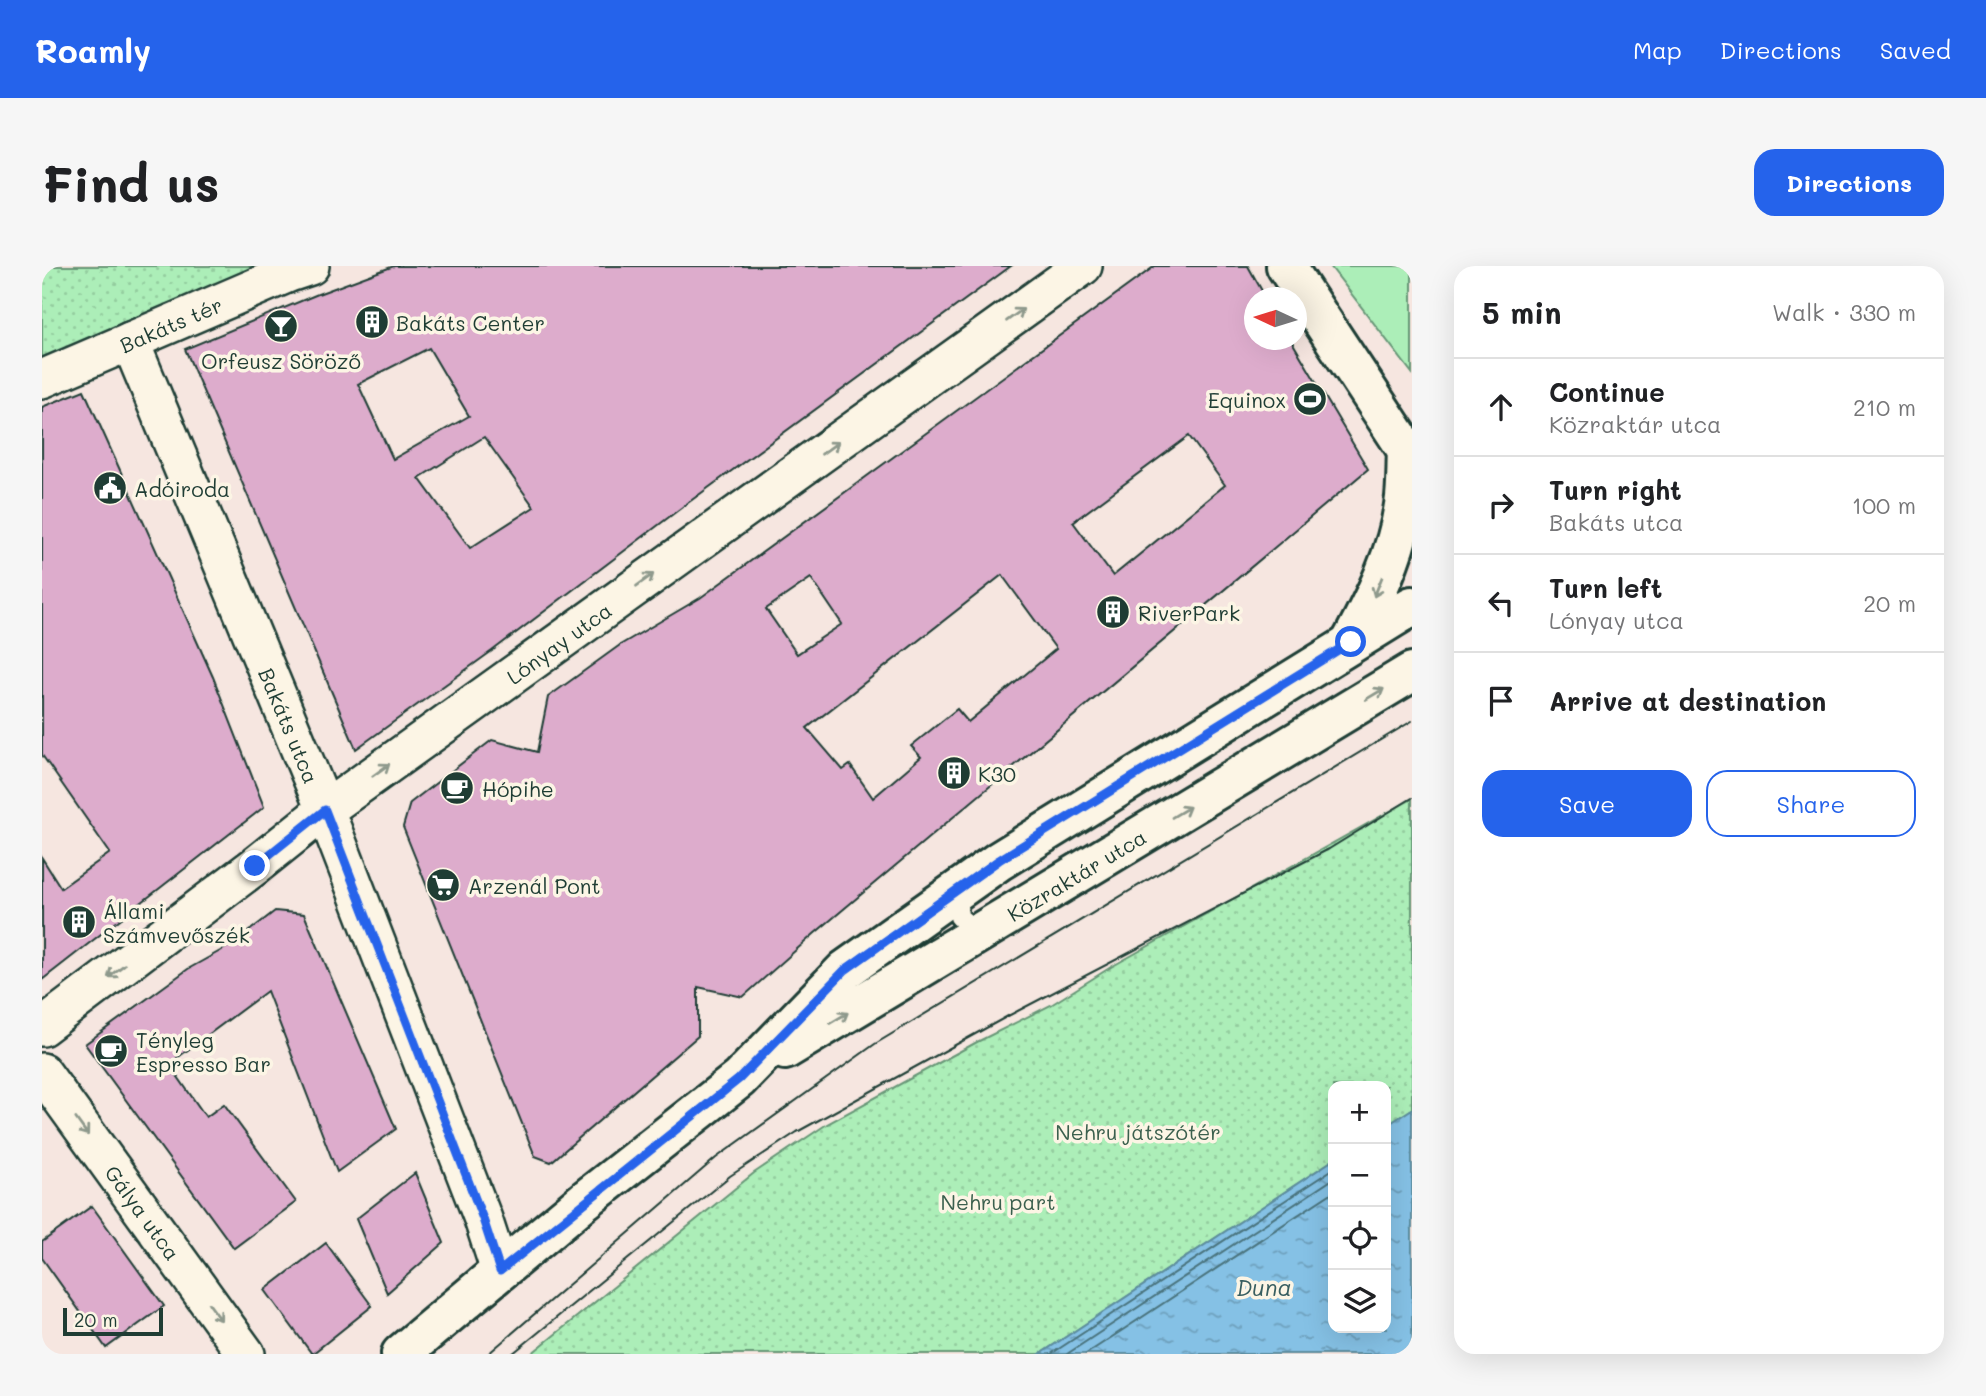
<!DOCTYPE html>
<html lang="en">
<head>
<meta charset="utf-8">
<style>
  body { margin:0; font-family:Mali,sans-serif; background:#f6f6f6; color:#202124 }
  .controls { position:absolute; right:21px; bottom:21px; display:grid; overflow:hidden; border-radius:14px; box-shadow:0 7px 28px #0002 }
  .controls button { width:63px; height:63px; display:grid; place-items:center; padding:0; border:0; border-bottom:2px solid #e0e0e0; background:#fff; color:#202124; font:35px sans-serif }
  .compass { position:absolute; left:1202px; top:21px; width:63px; height:63px; border-radius:50%; background:#fff; box-shadow:0 7px 28px #0002; rotate:274deg }
  .scale { position:absolute; left:21px; bottom:18px; width:100px; box-sizing:border-box; padding-left:7px; border:4px solid #1f3d34; border-top:0; font-size:19px; line-height:24px; white-space:nowrap; color:#1f3d34; -webkit-text-stroke:5px #fcf5e5; paint-order:stroke }
  .stop { position:absolute; width:21px; height:21px; margin:-16px; border:5px solid #2563eb; border-radius:50%; background:#fff }
  .stop.end { background:#2563eb; border-color:#fff; box-shadow:0 2px 7px #0008 }
  .list { margin:0; padding:0; list-style:none }
  h2 { display:flex; justify-content:space-between; align-items:center; height:91px; margin:0; padding:0 28px; font-size:30px }
  h2 small { font-size:23px; font-weight:400; color:#757577 }
  .list li { display:grid; grid-template-columns:46px 1fr auto; gap:21px; align-items:center; box-sizing:border-box; height:98px; padding:0 28px; border-top:2px solid #e0e0e0 }
  .list b { display:block; font-size:26px; white-space:nowrap }
  .list p { margin:0; font-size:23px; white-space:nowrap; color:#757577 }
  .list em { font-size:23px; font-style:normal; color:#757577 }
  .actions { display:flex; gap:14px; padding:21px 28px }
  .actions a { flex:1; padding:16px 0; border:2px solid #2563eb; border-radius:21px; text-align:center; font-size:24px; color:#2563eb }
  .actions .main { background:#2563eb; color:#fff }
  .icon { flex:none; width:38px; height:38px; fill:none; stroke:currentColor; stroke-width:2; stroke-linecap:round; stroke-linejoin:round }
  .map { position:relative; flex:none; width:1370px; height:1088px; overflow:hidden; border-radius:21px }
  header { display:flex; align-items:center; gap:42px; box-sizing:border-box; height:98px; padding:0 35px; background:#2563eb; color:#fff }
  header strong { font-size:33px }
  nav { display:flex; gap:38px; margin-inline-start:auto; font-size:24px }
  .intro { display:flex; align-items:center; justify-content:space-between; box-sizing:border-box; height:168px; padding:0 42px }
  h1 { margin:0; font-size:49px }
  .button { padding:18px 32px; border-radius:21px; background:#2563eb; color:#fff; font-size:24px; font-weight:700 }
  main { display:flex; gap:42px; padding:0 42px }
  aside { flex:1; background:#fff; border-radius:21px; box-shadow:0 7px 28px #0002 }
  .map>svg:first-child { display:block }
  .green { fill:#aceeb8; stroke:#669676; stroke-width:2 }
  .park { fill:url(#park-dots); stroke:#669676; stroke-width:2 }
  .water { fill:url(#water-ripples); stroke:#5c8c9e; stroke-width:2 }
  .lines { fill:none; stroke-linecap:round; stroke-linejoin:round }
  .shore { stroke:#48727b; stroke-width:2 }
  .building { fill:#ddaccc; stroke:#1f3d34; stroke-width:2; fill-rule:evenodd }
  .lane-casing { stroke:#1f3d34; stroke-width:23 }
  .street-casing { stroke:#1f3d34; stroke-width:42 }
  .secondary-casing { stroke:#1f3d34; stroke-width:44 }
  .lane { stroke:#fcf5e5; stroke-width:18 }
  .street { stroke:#fcf5e5; stroke-width:37 }
  .secondary { stroke:#fcf5e5; stroke-width:38 }
  .tram { stroke:#1f3d34; stroke-width:2 }
  .oneway { stroke:#8e998c }
  .route { stroke:#2563eb; stroke-width:9 }
  .labels { text-anchor:middle; dominant-baseline:central; stroke-width:7; stroke-linejoin:round; paint-order:stroke }
  .poi-label { font-size:21px; fill:#1f3d34; stroke:#fcf5e5; text-anchor:start }
  .street-label { font-size:21px; fill:#1f3d34; stroke:#fcf5e5 }
  .park-label { font-size:21px; fill:#3b604e; stroke:#fcf5e5 }
  .water-label { font-size:23px; font-style:italic; fill:#385e60; stroke:#fcf5e5 }
</style>
</head>
<body>
<header>
<strong>Roamly</strong>
<nav><a>Map</a><a>Directions</a><a>Saved</a></nav>
</header>
<div class="intro"><h1>Find us</h1><a class="button">Directions</a></div>
<main>
<div class="map">
<svg width="1370" height="1088" viewBox="0 0 1370 1088">
  <defs>
    <pattern id="park-dots" width="8" height="8" patternUnits="userSpaceOnUse" patternTransform="scale(1.75)"><rect width="8" height="8" fill="#aceeb8"/><path d="M2 2h.1M6 6h.1" fill="none" stroke="#94cd9f" stroke-width="1.8" stroke-linecap="round"/></pattern>
    <pattern id="water-ripples" width="26" height="14" patternUnits="userSpaceOnUse" patternTransform="scale(1.75)"><rect width="26" height="14" fill="#85c1e5"/><path d="M2 4q2-2 4 0t4 0M15 11q2-2 4 0t4 0" fill="none" stroke="#6c9eba"/></pattern>
  </defs>
  <rect width="100%" height="100%" fill="#f6e6e0"/>
  <filter id="ink" filterUnits="userSpaceOnUse"><feTurbulence type="fractalNoise" baseFrequency=".0143" numOctaves="2"/><feDisplacementMap in="SourceGraphic" scale="14" xChannelSelector="R" yChannelSelector="G"/><feConvolveMatrix kernelMatrix="1 2 1 2 8 2 1 2 1" color-interpolation-filters="sRGB"/></filter>
  <g filter="url(#ink)">
    <!-- green -->
    <path class="green" d="M1288,0h82v107z"/>
    <!-- park -->
    <path class="park" d="M0,0h233l-233,101z
      M1370,533v310l-26,17v-40h-53v74l-293,194h-509l223,-181 73,-49 150,-82 74,-37 60,-38z"/>
    <!-- water -->
    <path class="water" d="M1370,843v245h-372l293,-194v168h53v-202z"/>
    <g class="lines">
      <!-- shore -->
      <path class="shore" d="M1009,1088l282,-185
        M1025,1088l266,-175
        M1044,1088l247,-162"/>
    </g>
    <!-- building -->
    <path class="building" d="M352,0h617l-326,239 -193,146 -136,98 -171,-400 133,-55zM387,82l40,68 -76,43 -35,-75zM442,171l50,70 -64,41 -51,-70z
      M1113,0h93l18,32h-11v42h36l77,129 -554,465 -71,63 -45,-10v49l-147,126 -16,-6 -132,-329 7,-24 82,-63 45,12 11,-55 72,-52 80,-47zM1147,170l36,49 -112,91 -40,-54zM960,309l54,74 -88,73 -11,-13 -46,37 10,11 -48,41 -23,-33 -7,5 -36,-42zM769,312l31,46 -45,30 -31,-45z
      M42,124l129,287 51,130 -222,173v-122l19,30 49,-35 -68,-98v-348z
      M233,645l29,3 92,215 -59,43 -70,-181 -98,73 37,53 18,-13 72,98 -62,46 -149,-204 103,-75 43,-24z
      M373,907l29,70 -57,50 -31,-74z
      M50,940l72,100 -58,42 -64,-90v-16z
      M284,977l46,63 -60,48 -47,-64z"/>
    <g class="lines">
      <!-- lane casing -->
      <g class="lane-casing">
        <path id="lane" d="M923,625l-7,14 1,12 9,7h17"/>
      </g>
      <!-- street casing -->
      <g class="street-casing">
        <g id="street">
          <path id="s1" d="M88,75l195,469 158,409 17,52"/>
          <path id="s2" d="M0,113l247,-106 21,-7"/>
          <path id="s3" d="M0,761l213,-161 70,-56 758,-544"/>
          <path id="s4" d="M0,806l204,282"/>
        </g>
      </g>
      <!-- secondary casing -->
      <g class="secondary-casing">
        <g id="secondary">
          <path d="M1244,0l121,184 5,11"/>
          <path d="M1309,376c23,-43 46,-88 53,-137 3,-18 2,-37 3,-55"/>
          <path id="s5" d="M743,784l627,-378"/>
          <path d="M359,1088l184,-154 154,-121 106,-109 154,-109 413,-255"/>
        </g>
      </g>
      <!-- lane -->
      <use href="#lane" class="lane"/>
      <!-- street -->
      <use href="#street" class="street"/>
      <!-- secondary -->
      <use href="#secondary" class="secondary"/>
      <!-- tram -->
      <path class="tram" d="M446,1088l228,-196 159,-114 537,-323
        M470,1088l218,-178 67,-44 211,-116 321,-167 83,-51"/>
    </g>
    <!-- one-way arrows -->
    <defs><path id="oneway-shaft" d="M-6 0H5M1.5-3L5.5 0L1.5 3" fill="none" stroke-width="1.6" stroke-linecap="round" stroke-linejoin="round" transform="scale(1.75)"/></defs>
    <g class="oneway">
      <use href="#oneway-shaft" transform="translate(973 49) rotate(-36)"/>
      <use href="#oneway-shaft" transform="translate(788 182) rotate(-36)"/>
      <use href="#oneway-shaft" transform="translate(603 314) rotate(-36)"/>
      <use href="#oneway-shaft" transform="translate(1336 321) rotate(112)"/>
      <use href="#oneway-shaft" transform="translate(1333 428) rotate(-31)"/>
      <use href="#oneway-shaft" transform="translate(339 504) rotate(-36)"/>
      <use href="#oneway-shaft" transform="translate(1139 546) rotate(-31)"/>
      <use href="#oneway-shaft" transform="translate(74 705) rotate(143)"/>
      <use href="#oneway-shaft" transform="translate(797 752) rotate(-31)"/>
      <use href="#oneway-shaft" transform="translate(40 861) rotate(54)"/>
      <use href="#oneway-shaft" transform="translate(173 1046) rotate(54)"/>
    </g>
  </g>
  <g class="lines" filter="url(#ink)">
    <!-- route -->
    <path class="route" d="M213,600l70,-56 158,409 17,52 239,-192 106,-109 154,-110 352,-218"/>
  </g>
  <!-- icons -->
  <defs>
    <g id="building-disc" transform="scale(1.75)"><circle r="9.5" fill="#1f3d34" stroke="#fcf5e5"/><path d="M-4-6H4V6H1V3H-1V6H-4ZM-2.5-4.3h1.7v1.8h-1.7ZM.8-4.3h1.7v1.8H.8ZM-2.5-1h1.7V.8h-1.7ZM.8-1h1.7V.8H.8Z" fill="#fff"/></g>
    <g id="bar-disc" transform="scale(1.75)"><circle r="9.5" fill="#1f3d34" stroke="#fcf5e5"/><path d="M-6-5H6L.8 .8V4.5H3.5V6h-7V4.5H-.8V.8Z" fill="#fff"/></g>
    <g id="stadium-disc" transform="scale(1.75)"><circle r="9.5" fill="#1f3d34" stroke="#fcf5e5"/><path d="M0-5a6.5 5 0 1 0 0 10a6.5 5 0 1 0 0-10ZM-3.5-1.8h7v3.6h-7Z" fill="#fff"/></g>
    <g id="civic-disc" transform="scale(1.75)"><circle r="9.5" fill="#1f3d34" stroke="#fcf5e5"/><path d="M-.6-6.5H3V-4.5H.6V-3L4-1V1h2V6H-6V1h2V-1L-.6-3ZM-1.2 2.5V6h2.4V2.5Z" fill="#fff"/></g>
    <g id="cafe-disc" transform="scale(1.75)"><circle r="9.5" fill="#1f3d34" stroke="#fcf5e5"/><path d="M-5.5-4.5H6V0H3Q3 3.5 0 3.5H-2.5Q-5.5 3.5-5.5 0ZM3-3.2v2h1.7v-2ZM-6 4.5H4V6H-6Z" fill="#fff"/></g>
    <g id="supermarket-disc" transform="scale(1.75)"><circle r="9.5" fill="#1f3d34" stroke="#fcf5e5"/><path d="M-6-5.5h2.5l.6 2H6L4.5 2H-2.5L-4.4-4H-6ZM-1.5 3.2a1.3 1.3 0 1 0 .1 0ZM3 3.2a1.3 1.3 0 1 0 .1 0Z" fill="#fff"/></g>
  </defs>
  <g fill-rule="evenodd">
    <use href="#building-disc" x="330" y="56"/>
    <use href="#bar-disc" x="239" y="60"/>
    <use href="#stadium-disc" x="1268" y="133"/>
    <use href="#civic-disc" x="68" y="222"/>
    <use href="#building-disc" x="1071" y="346"/>
    <use href="#building-disc" x="912" y="507"/>
    <use href="#cafe-disc" x="415" y="522"/>
    <use href="#supermarket-disc" x="401" y="619"/>
    <use href="#building-disc" x="37" y="656"/>
    <use href="#cafe-disc" x="69" y="785"/>
  </g>
  <g class="labels">
    <!-- poi labels -->
    <g class="poi-label">
      <text x="354" y="56">Bakáts Center</text>
      <text x="239" y="94" text-anchor="middle">Orfeusz Söröző</text>
      <text x="1244" y="133" text-anchor="end">Equinox</text>
      <text x="92" y="222">Adóiroda</text>
      <text x="1096" y="346">RiverPark</text>
      <text x="936" y="507">K30</text>
      <text x="440" y="522">Hópihe</text>
      <text x="426" y="619">Arzenál Pont</text>
      <text x="61" y="644">Állami<tspan x="61" dy="24">Számvevőszék</tspan></text>
      <text x="94" y="773">Tényleg<tspan x="94" dy="24">Espresso Bar</tspan></text>
    </g>
    <!-- street labels -->
    <g class="street-label">
      <text stroke="none"><textPath href="#s2" startOffset="140">Bakáts tér</textPath></text>
      <text stroke="none"><textPath href="#s3" startOffset="644">Lónyay utca</textPath></text>
      <text stroke="none"><textPath href="#s1" startOffset="416">Bakáts utca</textPath></text>
      <text stroke="none"><textPath href="#s5" startOffset="340">Közraktár utca</textPath></text>
      <text stroke="none"><textPath href="#s4" startOffset="173">Gálya utca</textPath></text>
    </g>
    <!-- park labels -->
    <g class="park-label">
      <text x="1096" y="865">Nehru játszótér</text>
      <text x="956" y="935">Nehru part</text>
    </g>
    <!-- water labels -->
    <g class="water-label">
      <text x="1222" y="1021">Duna</text>
    </g>
  </g>
</svg>
<div class="controls">
<button>+</button>
<button>−</button>
<button><svg class="icon" aria-label="locate" viewBox="0 0 24 24"><circle cx="12" cy="12" r="6"/><path d="M12 2v4M12 18v4M2 12h4M18 12h4"/></svg></button>
<button><svg class="icon" aria-label="layers" viewBox="0 0 24 24"><path d="M12 4l9 5-9 5-9-5zM3 14l9 5 9-5"/></svg></button>
</div>
<svg class="compass" viewBox="-18 -18 36 36"><path d="M0-13l5 13h-10z" fill="#e53935"/><path d="M0 13l5-13h-10z" fill="#757577"/></svg>
<div class="scale">20 m</div>
<div class="stop" style="left:1309px;top:376px"></div>
<div class="stop end" style="left:213px;top:600px"></div>
</div>
<aside>
<h2>5 min<small>Walk · 330 m</small></h2>
<ul class="list">
<li><svg class="icon" aria-label="ahead" viewBox="0 0 24 24"><path d="M12 20V5M6 11l6-6 6 6"/></svg><div><b>Continue</b><p>Közraktár utca</p></div><em>210 m</em></li>
<li><svg class="icon" aria-label="right" viewBox="0 0 24 24"><path d="M7 20v-9h11M14 6l5 5-5 5"/></svg><div><b>Turn right</b><p>Bakáts utca</p></div><em>100 m</em></li>
<li><svg class="icon" aria-label="left" viewBox="0 0 24 24"><path d="M17 20v-9H6M10 6l-5 5 5 5"/></svg><div><b>Turn left</b><p>Lónyay utca</p></div><em>20 m</em></li>
<li><svg class="icon" aria-label="arrive" viewBox="0 0 24 24"><path d="M6 21V4h12l-3 4 3 4H6"/></svg><div><b>Arrive at destination</b></div></li>
</ul>
<div class="actions"><a class="main">Save</a><a>Share</a></div>
</aside>
</main>
</body>
</html>
